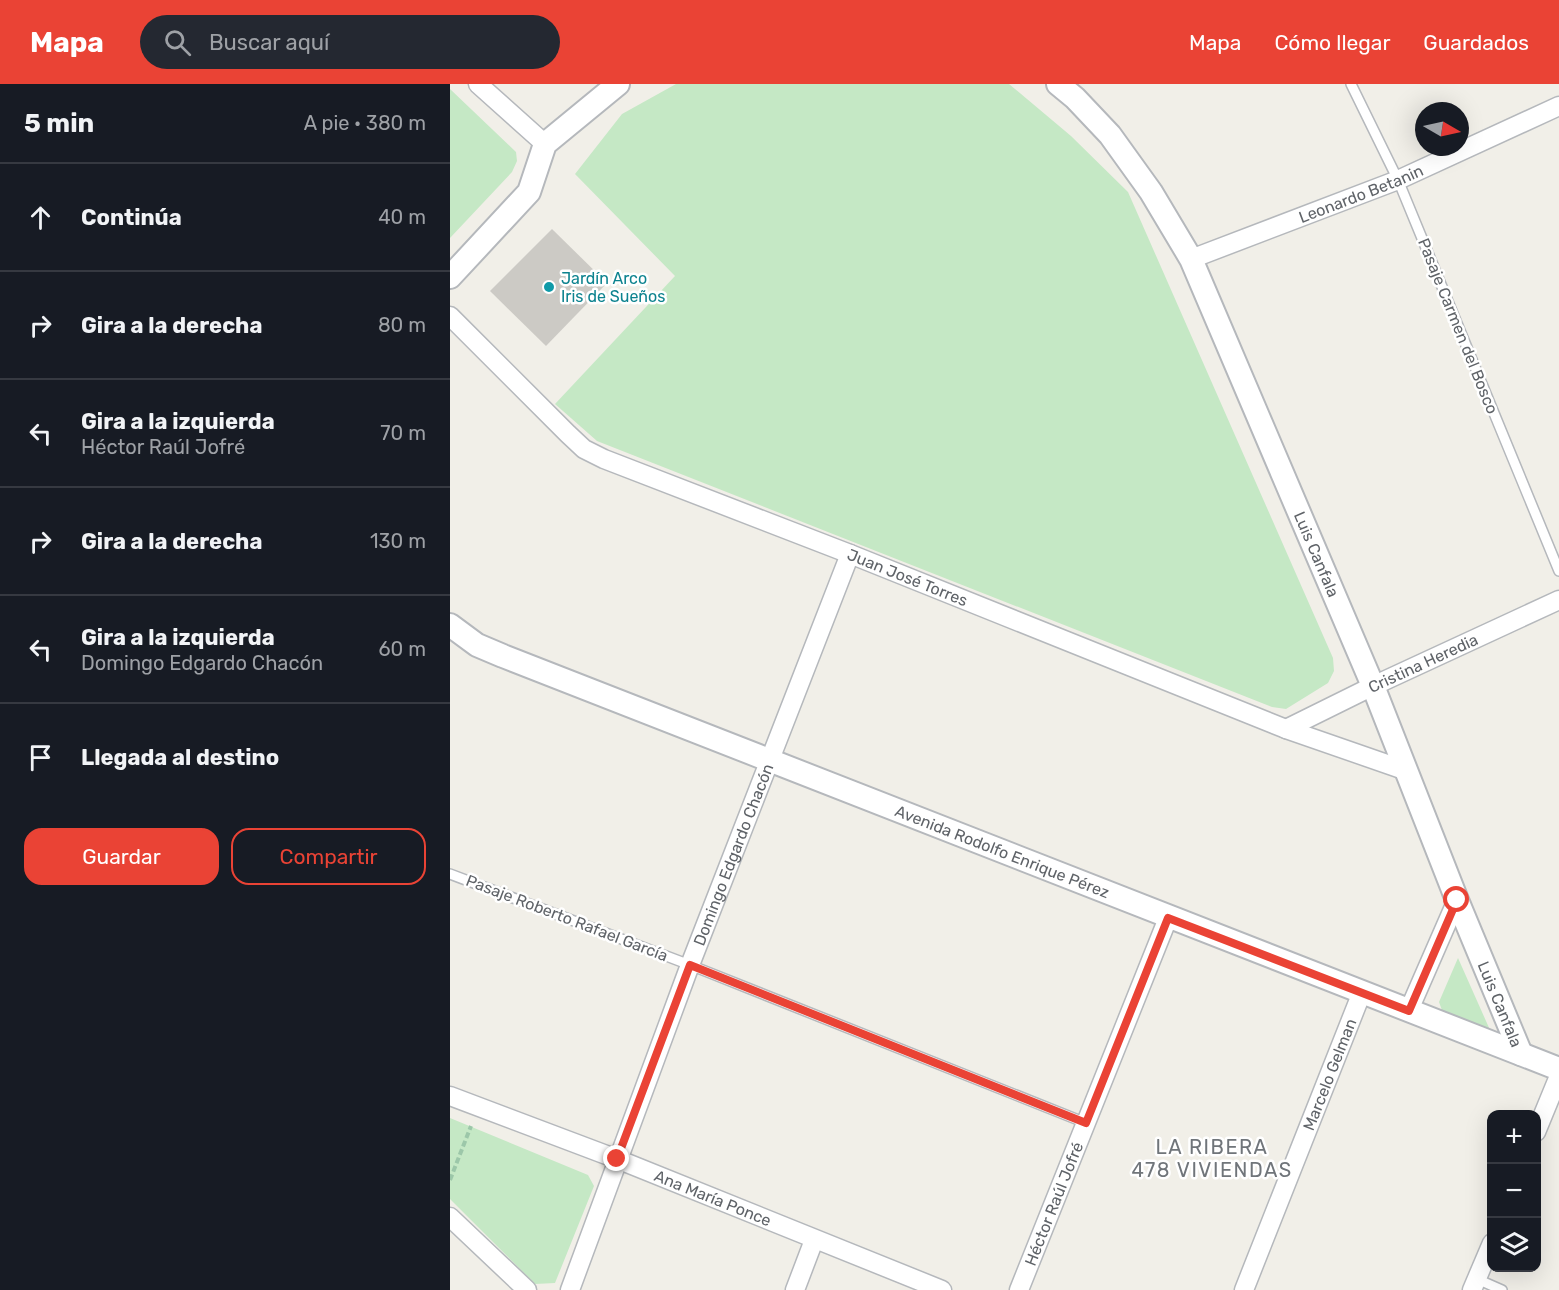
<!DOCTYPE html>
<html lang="es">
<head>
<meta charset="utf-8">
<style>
  body { margin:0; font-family:Rubik,sans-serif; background:#242831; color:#f1f3f6 }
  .controls { position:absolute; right:18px; bottom:18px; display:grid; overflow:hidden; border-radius:12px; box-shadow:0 6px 24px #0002 }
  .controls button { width:54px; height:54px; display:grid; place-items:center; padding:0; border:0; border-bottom:2px solid #363941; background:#171b24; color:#f1f3f6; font:30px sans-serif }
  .compass { position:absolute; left:965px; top:18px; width:54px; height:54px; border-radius:50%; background:#171b24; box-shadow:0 6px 24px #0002; rotate:99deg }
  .stop { position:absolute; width:18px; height:18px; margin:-14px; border:4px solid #ea4335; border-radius:50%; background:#fff }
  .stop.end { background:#ea4335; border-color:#fff; box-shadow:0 2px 6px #0008 }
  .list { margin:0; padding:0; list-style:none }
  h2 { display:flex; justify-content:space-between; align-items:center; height:78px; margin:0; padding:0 24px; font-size:26px }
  h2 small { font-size:20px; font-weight:400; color:#9ea1a6 }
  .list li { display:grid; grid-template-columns:39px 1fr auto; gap:18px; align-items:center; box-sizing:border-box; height:108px; padding:0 24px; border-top:2px solid #363941 }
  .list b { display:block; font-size:22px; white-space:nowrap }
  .list p { margin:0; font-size:20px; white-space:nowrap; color:#9ea1a6 }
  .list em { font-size:20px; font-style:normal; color:#9ea1a6 }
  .actions { display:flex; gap:12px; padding:18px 24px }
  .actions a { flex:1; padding:14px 0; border:2px solid #ea4335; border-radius:18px; text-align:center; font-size:21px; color:#ea4335 }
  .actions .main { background:#ea4335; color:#fff }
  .icon { flex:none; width:33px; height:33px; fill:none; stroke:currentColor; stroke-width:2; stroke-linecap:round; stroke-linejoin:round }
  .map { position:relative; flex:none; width:1109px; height:1206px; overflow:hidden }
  header { display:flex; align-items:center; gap:36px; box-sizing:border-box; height:84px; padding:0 30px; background:#ea4335; color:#fff }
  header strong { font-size:28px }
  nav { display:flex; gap:33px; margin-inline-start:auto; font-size:21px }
  .search { width:420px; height:54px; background:#242831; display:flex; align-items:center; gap:15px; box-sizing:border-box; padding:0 21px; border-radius:33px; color:#9ea1a6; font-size:22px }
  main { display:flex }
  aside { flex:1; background:#171b24 }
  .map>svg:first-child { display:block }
  .green { fill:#c5e8c5 }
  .building { fill:#cccac5 }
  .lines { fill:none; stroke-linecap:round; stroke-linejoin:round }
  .service-casing { stroke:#b5b8bc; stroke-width:12 }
  .minor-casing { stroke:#b5b8bc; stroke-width:21 }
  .tertiary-casing { stroke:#b5b8bc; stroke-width:26 }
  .path { stroke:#9cc7a9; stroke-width:4; stroke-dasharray:6 3; stroke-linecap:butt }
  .service { stroke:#fff; stroke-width:9 }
  .minor { stroke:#fff; stroke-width:18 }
  .tertiary { stroke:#fff; stroke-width:22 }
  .route { stroke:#ea4335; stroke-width:8 }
  .culture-dot { fill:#0f9aa8; stroke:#fff; stroke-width:2 }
  .labels { text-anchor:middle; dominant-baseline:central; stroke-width:5; stroke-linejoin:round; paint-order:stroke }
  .street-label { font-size:16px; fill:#5f6368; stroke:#fff }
  .culture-label { font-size:16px; fill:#0d838f; stroke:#fff; text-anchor:start }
  .quarter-label { font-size:20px; letter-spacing:1.5px; fill:#70757a; stroke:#fff }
</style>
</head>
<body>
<header>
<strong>Mapa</strong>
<div class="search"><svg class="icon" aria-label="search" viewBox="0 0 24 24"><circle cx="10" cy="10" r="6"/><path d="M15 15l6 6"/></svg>Buscar aquí</div>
<nav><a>Mapa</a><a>Cómo llegar</a><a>Guardados</a></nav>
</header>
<main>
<aside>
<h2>5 min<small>A pie · 380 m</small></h2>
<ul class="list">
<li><svg class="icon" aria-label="ahead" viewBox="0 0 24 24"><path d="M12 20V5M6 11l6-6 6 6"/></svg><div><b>Continúa</b></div><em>40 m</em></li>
<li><svg class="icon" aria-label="right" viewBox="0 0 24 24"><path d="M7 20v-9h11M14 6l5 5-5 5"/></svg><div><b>Gira a la derecha</b></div><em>80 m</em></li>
<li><svg class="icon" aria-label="left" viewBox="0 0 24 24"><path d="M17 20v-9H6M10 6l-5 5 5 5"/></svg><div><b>Gira a la izquierda</b><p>Héctor Raúl Jofré</p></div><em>70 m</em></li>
<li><svg class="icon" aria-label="right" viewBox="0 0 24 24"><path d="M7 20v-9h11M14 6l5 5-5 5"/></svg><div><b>Gira a la derecha</b></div><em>130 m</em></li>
<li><svg class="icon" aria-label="left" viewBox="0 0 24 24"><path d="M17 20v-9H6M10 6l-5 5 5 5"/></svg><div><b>Gira a la izquierda</b><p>Domingo Edgardo Chacón</p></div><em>60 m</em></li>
<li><svg class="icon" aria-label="arrive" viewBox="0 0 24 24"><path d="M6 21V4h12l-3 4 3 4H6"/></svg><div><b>Llegada al destino</b></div></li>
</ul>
<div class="actions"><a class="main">Guardar</a><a>Compartir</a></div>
</aside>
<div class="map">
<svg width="1109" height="1206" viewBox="0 0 1109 1206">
  <rect width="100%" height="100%" fill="#f1efe8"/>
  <!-- green -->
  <path class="green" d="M226,0h333l62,52 57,56 205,466 1,13 -6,12 -42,26 -14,-2 -675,-266 -42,-37 120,-128 -100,-102 47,-60z
    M0,5l66,63 1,9 -5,11 -62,66z
    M1008,874l32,72 -47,-17 -4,-11z
    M0,1034l138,57 6,11 -39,97 -20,1 -85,-85z"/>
  <!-- building -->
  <path class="building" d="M102,145l55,54 -61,63 -56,-55z"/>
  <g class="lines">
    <!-- service casing -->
    <g class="service-casing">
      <path id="service" d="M901,0l47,96 161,391
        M0,790l240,91 396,158
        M1027,1195l25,11"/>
    </g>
    <!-- minor casing -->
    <g class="minor-casing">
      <g id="minor">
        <path d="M28,0l67,60"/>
        <path id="s1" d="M741,175l207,-79 161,-74"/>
        <path id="s2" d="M0,232l118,118 16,15 20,10 246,95 436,175 121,42"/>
        <path id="s3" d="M836,645l87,-43 186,-86"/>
        <path d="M959,926l48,-110"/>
        <path id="s4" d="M0,1012l167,63 325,131"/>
        <path d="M1086,1048l23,-56"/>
        <path d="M0,1133l77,73"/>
        <path id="s5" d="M120,1206l120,-325 160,-411"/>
        <path d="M345,1206l19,-50"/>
        <path id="s6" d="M569,1206l149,-372"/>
        <path id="s7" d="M794,1206l118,-298"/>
        <path d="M1022,1206l20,-47"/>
      </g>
    </g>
    <!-- tertiary casing -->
    <g class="tertiary-casing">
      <g id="tertiary">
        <path id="s8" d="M608,0l17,14 35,37 41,57 40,67 182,427 84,214 64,154"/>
        <path d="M0,193l79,-85 16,-48 73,-60"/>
        <path id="s9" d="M0,541l27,20 26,11 1056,413"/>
      </g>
    </g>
    <!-- path -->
    <path class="path" d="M0,1096l21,-54"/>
    <!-- service -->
    <use href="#service" class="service"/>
    <!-- minor -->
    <use href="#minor" class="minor"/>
    <!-- tertiary -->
    <use href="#tertiary" class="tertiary"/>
  </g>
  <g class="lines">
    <!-- route -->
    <path class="route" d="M167,1075l73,-194 396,158 82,-205 241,93 48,-111"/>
  </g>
  <!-- markers -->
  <circle class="culture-dot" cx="99" cy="203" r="6"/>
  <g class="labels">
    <!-- street labels -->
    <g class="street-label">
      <text stroke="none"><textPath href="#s1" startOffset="182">Leonardo Betanin</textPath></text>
      <text transform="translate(1008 242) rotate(68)">Pasaje Carmen del Bosco</text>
      <text stroke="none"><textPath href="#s8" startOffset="542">Luis Canfala</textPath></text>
      <text stroke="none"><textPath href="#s2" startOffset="537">Juan José Torres</textPath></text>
      <text stroke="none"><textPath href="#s3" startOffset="152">Cristina Heredia</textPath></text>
      <text stroke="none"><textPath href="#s9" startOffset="598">Avenida Rodolfo Enrique Pérez</textPath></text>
      <text stroke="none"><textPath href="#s5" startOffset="465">Domingo Edgardo Chacón</textPath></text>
      <text transform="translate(117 834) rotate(21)">Pasaje Roberto Rafael García</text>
      <text stroke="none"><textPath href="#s8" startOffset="1028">Luis Canfala</textPath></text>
      <text stroke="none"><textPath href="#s7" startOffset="232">Marcelo Gelman</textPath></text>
      <text stroke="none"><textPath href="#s4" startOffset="282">Ana María Ponce</textPath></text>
      <text stroke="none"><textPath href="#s6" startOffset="93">Héctor Raúl Jofré</textPath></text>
    </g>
    <!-- culture labels -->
    <g class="culture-label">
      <text x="111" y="194">Jardín Arco<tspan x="111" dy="18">Iris de Sueños</tspan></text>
    </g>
    <!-- quarter labels -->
    <g class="quarter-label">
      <text x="762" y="1063">LA RIBERA<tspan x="762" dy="23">478 VIVIENDAS</tspan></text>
    </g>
  </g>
</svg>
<div class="controls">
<button>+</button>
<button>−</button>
<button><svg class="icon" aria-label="layers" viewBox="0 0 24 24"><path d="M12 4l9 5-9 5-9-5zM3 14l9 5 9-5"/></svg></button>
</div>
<svg class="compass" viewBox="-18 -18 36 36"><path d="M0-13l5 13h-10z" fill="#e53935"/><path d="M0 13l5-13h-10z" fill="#9ea1a6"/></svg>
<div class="stop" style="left:1007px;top:816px"></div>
<div class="stop end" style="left:167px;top:1075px"></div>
</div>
</main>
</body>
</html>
